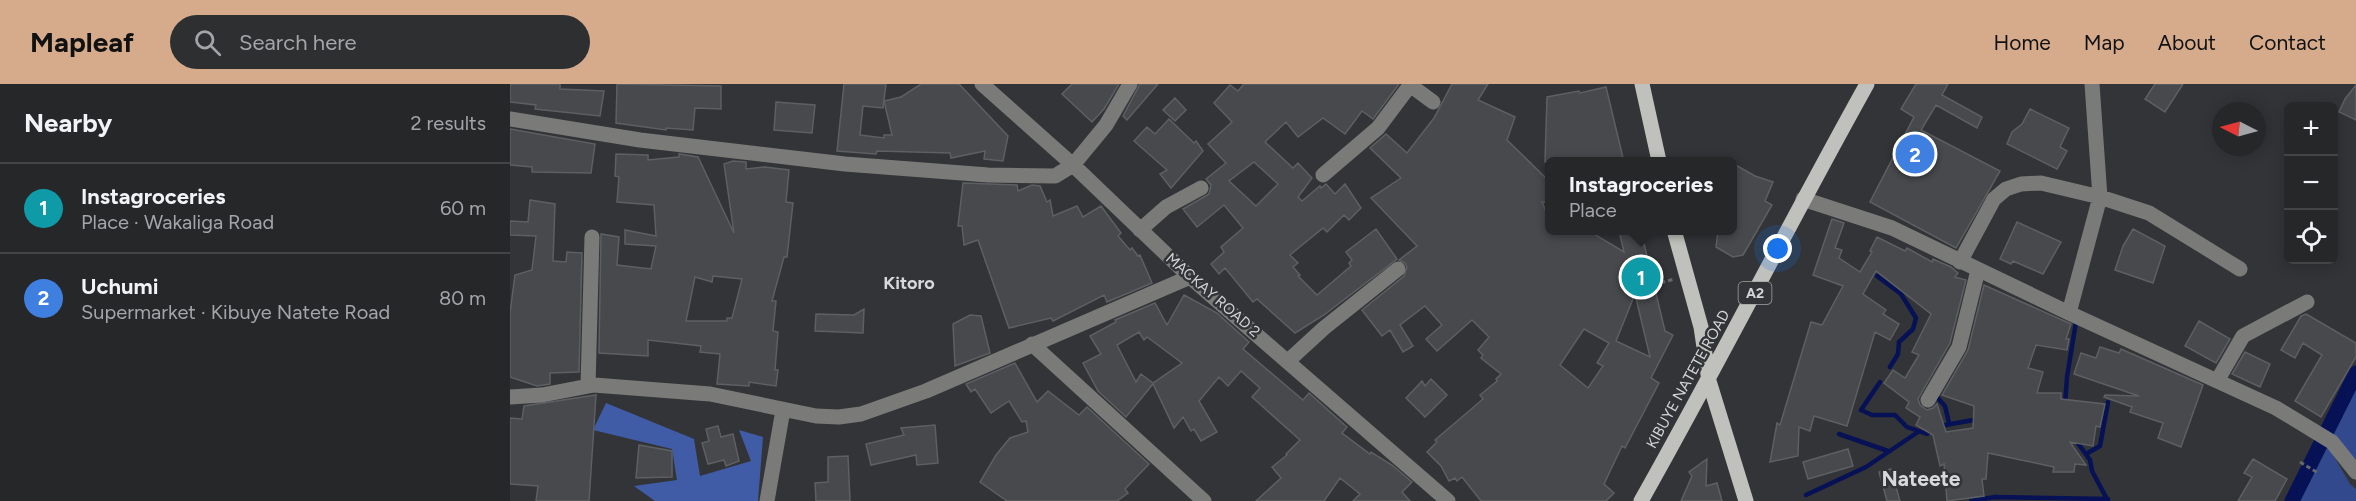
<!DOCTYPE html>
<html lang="en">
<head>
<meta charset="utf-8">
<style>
  body { margin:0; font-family:Figtree,sans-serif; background:#2e2f31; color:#f1f3f6 }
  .controls { position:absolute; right:18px; top:18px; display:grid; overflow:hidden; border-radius:9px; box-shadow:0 3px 15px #0003 }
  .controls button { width:54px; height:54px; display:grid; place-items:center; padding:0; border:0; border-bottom:2px solid #424446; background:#262729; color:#f1f3f6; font:30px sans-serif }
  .compass { position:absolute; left:1702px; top:18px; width:54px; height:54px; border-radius:50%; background:#262729; box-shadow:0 3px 15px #0003; rotate:276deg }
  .you { position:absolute; left:1268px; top:165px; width:21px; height:21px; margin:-15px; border:4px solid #fff; border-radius:50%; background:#1a73e8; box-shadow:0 0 0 9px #1a73e833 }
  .badge { display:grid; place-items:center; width:39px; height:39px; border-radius:50%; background:#d6ab8b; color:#fff; font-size:20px; font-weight:700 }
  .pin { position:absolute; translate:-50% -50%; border:3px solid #fff; box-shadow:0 2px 6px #0006 }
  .popup { position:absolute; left:1035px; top:73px; width:192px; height:78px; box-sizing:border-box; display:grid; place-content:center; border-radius:9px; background:#262729; filter:drop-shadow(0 2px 4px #0005); font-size:20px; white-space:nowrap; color:#a4a5a8 }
  .popup b { font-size:22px; color:#f1f3f6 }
  .popup::after { content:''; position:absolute; left:50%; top:100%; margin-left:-12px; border:12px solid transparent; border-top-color:#262729 }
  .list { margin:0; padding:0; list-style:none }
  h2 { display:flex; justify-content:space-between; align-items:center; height:78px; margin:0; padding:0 24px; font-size:26px }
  h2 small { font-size:20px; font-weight:400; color:#a4a5a8 }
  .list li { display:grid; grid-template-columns:39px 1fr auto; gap:18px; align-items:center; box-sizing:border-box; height:90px; padding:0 24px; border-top:2px solid #424446 }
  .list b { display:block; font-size:22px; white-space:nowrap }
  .list p { margin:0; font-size:20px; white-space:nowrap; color:#a4a5a8 }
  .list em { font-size:20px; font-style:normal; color:#a4a5a8 }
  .icon { flex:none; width:33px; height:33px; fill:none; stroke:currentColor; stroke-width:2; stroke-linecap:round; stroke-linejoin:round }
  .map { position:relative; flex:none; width:1846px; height:417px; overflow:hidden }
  header { display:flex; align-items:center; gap:36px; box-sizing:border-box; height:84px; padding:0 30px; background:#d6ab8b; color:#111 }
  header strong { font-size:28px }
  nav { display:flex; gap:33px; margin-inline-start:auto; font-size:21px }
  .search { width:420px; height:54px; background:#2e2f31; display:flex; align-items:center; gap:15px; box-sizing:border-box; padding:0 21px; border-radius:33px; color:#a4a5a8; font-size:22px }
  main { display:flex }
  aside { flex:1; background:#262729 }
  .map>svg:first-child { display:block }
  .green { fill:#324a8d }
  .forest { fill:#415ca6 }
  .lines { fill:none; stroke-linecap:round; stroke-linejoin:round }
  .stream { stroke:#061156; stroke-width:4.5 }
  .canal { stroke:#061156; stroke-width:15 }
  .building { fill:#47494c; stroke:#5d5f63; stroke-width:1.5; fill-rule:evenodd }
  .path { stroke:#66686b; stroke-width:3; stroke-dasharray:4.5 3; stroke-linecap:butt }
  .minor { stroke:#7a7a78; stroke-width:15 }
  .major { stroke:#c0c0bc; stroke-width:15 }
  .labels { text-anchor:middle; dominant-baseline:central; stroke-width:5; stroke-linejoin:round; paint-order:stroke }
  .shield { fill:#323437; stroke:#a3a4a6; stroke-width:1.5 }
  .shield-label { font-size:14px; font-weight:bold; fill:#d3d4d6 }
  .street-label { font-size:15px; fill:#d3d4d6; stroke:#323437 }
  .quarter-label { font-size:18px; font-weight:bold; fill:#d7d9dd; stroke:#323437 }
  .district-label { font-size:21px; font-weight:bold; fill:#d7d9dd; stroke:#323437 }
</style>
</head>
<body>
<header>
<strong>Mapleaf</strong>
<div class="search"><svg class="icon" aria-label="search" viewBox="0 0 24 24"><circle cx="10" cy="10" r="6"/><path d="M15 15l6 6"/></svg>Search here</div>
<nav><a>Home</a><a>Map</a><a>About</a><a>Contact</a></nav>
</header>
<main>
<aside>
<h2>Nearby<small>2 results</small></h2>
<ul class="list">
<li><span class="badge" style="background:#0f9aa8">1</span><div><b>Instagroceries</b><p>Place · Wakaliga Road</p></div><em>60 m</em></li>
<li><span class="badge" style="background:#3f7fe0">2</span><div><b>Uchumi</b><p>Supermarket · Kibuye Natete Road</p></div><em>80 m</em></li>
</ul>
</aside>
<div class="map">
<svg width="1846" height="417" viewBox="0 0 1846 417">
  <rect width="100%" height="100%" fill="#323437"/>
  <!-- green -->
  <path class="green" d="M1846,301v77l-25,-28z
    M1816,359l24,41 6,5v12h-60z"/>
  <!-- forest -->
  <path class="forest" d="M96,319l88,36 6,37 51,-15 -12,-31 24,7 -5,64h-103l-21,-15 43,-6 -5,-31 -79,-19z"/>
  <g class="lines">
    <!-- stream -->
    <path class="stream" d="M1367,192l24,18 15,24 -3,11 -14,13 -1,12 -8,13
      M1370,298l-19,28 11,5h23l12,12 20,7 5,-5
      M1425,311l10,11 4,17
      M1555,321l2,-28 9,-55
      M1430,342l39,-7
      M1329,350l49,17
      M1565,355l15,21 2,11 16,30
      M1576,370l14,-8 8,-44
      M1296,411l60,-28 52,-35
      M1461,417l24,-4 113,2"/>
    <!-- canal -->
    <path class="canal" d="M1782,417l64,-128"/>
  </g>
  <!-- building -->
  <path class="building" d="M0,0h50v5l44,2 -4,25 -65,-7 1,-4 -26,-3z
    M107,0l104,2v23l-26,-1 -2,22 -27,-2v2l-50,-7z
    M334,0h42l-3,24 -20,-2 -3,29 24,3v-3h8l-8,-34 17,-4 20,-13h38l49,52 -5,25 -19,-2 1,-8 -34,7 -1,-5 -73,-2 -1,3 -39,-3z
    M562,0h47l-15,25 -12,13 -30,-28z
    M630,0h18l-31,36 -4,-4z
    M734,0h155l-26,35 -11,-8 -17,23 -22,-16 -25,19 -12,-15 -21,20 28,26 5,-5 14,15 -14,19 4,4 18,-15 1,2 5,-4 9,10 10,-10 16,24 -12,12 -5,-5 -17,17 -4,-4 -33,27 8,8 -5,4 7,8 -2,1 19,19 34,-29 -2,-3 3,-3 -6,-8 30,-23 21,30 -73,56 -29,18 -38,-34 -4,3 -28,-34 -6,6 -8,-10 13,-12 -3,-5 22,-19 -19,-23 -27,22 -14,-18 26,-15 2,-9 -5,-6 20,-16 -18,-19 24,-22 -18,-19 16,-18 8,6zM744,78l24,22 -22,22 -27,-25z
    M942,0h36l-10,16 37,17 -8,23 43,42v21l-8,-1 8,19v10h39l35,21 -5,-21h22l24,100 8,4 -22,43 8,5 -34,65 -3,-2 -18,38 10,9 -8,8h-125l-19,-24 -5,4 -2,-3 -6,3 -8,-15 -14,-14 10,-10 -2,-2 48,-41 -3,-4 17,-14 -1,-2 5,-5 -20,-16 2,-3 -5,-5 11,-13 -17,-17 -35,31 -11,-12 16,-14 -17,-19 -25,19 13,21 -10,6 -13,-22 -8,6 -20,-26 42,-34 3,-9 -2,-4 -6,-3 18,-14 -46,-48 30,-20 -31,-30 16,-14 21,19 27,-35zM1125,210l15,63 -34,-16zM1074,245l25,14 -12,20 6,3 -15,22 -28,-23z
    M1406,0h32l-6,11 40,22 -5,11 -41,-23 -15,25 79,41 -44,77 -86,-46 44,-85 -13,-8z
    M1645,0h28l-18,28 -20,-13z
    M1846,1v35l-17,-8 6,-13z
    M1096,3l18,75h-79l2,-65 32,-6 1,2z
    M665,14l11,12 -11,11 -12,-11z
    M266,18l39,3 -3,28 -38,-3z
    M1520,25l39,19 -9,19 7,4 -10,18 -50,-25 5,-12 10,-8z
    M659,35l25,24 2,-2 7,10 -32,37 -11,-14 7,-4 -33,-29 13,-14 8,7z
    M0,45l85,15 -4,29 -59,-1v-5l-22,-2z
    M106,70l32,1v5l31,-3v-3l19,3 36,76 -10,-69 9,-3 13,1v7l19,-2 24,3 -3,32 7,1 -6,54h-3l-12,44h4l-3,30 5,1 -3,38h3l-2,16 -27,-4v4l-32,-2 3,-30 -20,-2 1,-6 -53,-6v16l-49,-3 2,-119 18,3 -2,28 34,4 5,-23 -31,-2v-14l31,6 -2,-31 -37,-3 2,-25 -4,-1zM203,192l29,3 -10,39h-5v3h-41l9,-44 17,5z
    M1222,79l23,13 18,6 -8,19 7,4 -29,50 -10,2 -17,-10 2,-16h14z
    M453,99l54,2 1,6 14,-6 8,1 7,16 3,-2 3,16 24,-10 6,11 18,-11 20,27 -3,3 12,14 2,-2 6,8 2,-1 12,28 -45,19 -3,-7 -51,26 -2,-3 -42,10 -31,-88 -14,5 -2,-19h-4z
    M20,116l25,4 -2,57 13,1 1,-10 15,1 -3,119 -29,1v11l-13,2 -27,-9v-64l5,-38 17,-5 4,-34 -26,-1v-14l18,1z
    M1322,135l12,4 -9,25 7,2 -3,8 21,14 12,-20 -2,-1 7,-14 28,14 2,-3 25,14 1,-3 18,8 7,6 -3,4 11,3 -16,63 -32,56 2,6 7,5 6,-2 4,-4 9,28 27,-4 1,-22 -32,-11 26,-45 16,-65 87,39 -5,15h3l-2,11 -31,-5 -8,23 15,4 -6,21h24v6l44,5 -5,23 -4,-1 -3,20 -23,-4 16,23 -11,-1 -1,8h-21l1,-5 -66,-14 -2,26h-4l2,17 -37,5 -3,-37 -4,2 -7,-31 -17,-10 4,-8 -14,-9 3,-6 -25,-19 9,-13 12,8 14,-23 -7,-3 19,-38 -55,-43 -13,23 23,16 -3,4 16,10 -9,16 -15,-8 -28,94 -33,-10 -4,15 -11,-4 -1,29 -28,6 7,-39 3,2 31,-103 11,3 21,-39 -30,-11z
    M1507,138l44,20 -18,32 -30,-13 -2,3 -11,-5z
    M1623,145l32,17 -12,37 -38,-13 8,-24z
    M674,211l33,18 32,29 -6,7 60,51 6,-7 38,34 -5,6 28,21 1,-2 21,13 20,17 -10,10 8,9h-57l7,-7 -20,-16 -16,23h-68l25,-23 -9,-11 15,-12 -1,-1 14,-14 -48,-43 8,-9 -19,-17 -13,15 -9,-9 -20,24 18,31 -16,9 -7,-12 -3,2 -8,-14 -9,11 -21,-44 -27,33 -28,-26 -15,-28 18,-9 -11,-18 26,-14 -1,-2 40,-17 12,22zM629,248l5,8 3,-3 35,26 -29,20 -12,-9 -5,8 -19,-37z
    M354,225l-1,24 -48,-2 1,-17 38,1z
    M1796,230l50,29v14l-35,60 -26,-16 27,-46 -19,-12 -8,15 -14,-8 20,-34z
    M460,231l11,1 9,37 -35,13 -2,-42z
    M1689,237l31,18 -14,24 -31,-17z
    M1590,263l19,6 2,-4 82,36 -22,62 -23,-9 5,-15 -33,-11 2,-5 -28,-10 1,-2 34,1 -65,-22 7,-21 15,5z
    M1735,268l25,12 -10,23 -28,-13z
    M505,279l22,39 11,-11 31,24 8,-8 62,57 -24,25 3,4 -11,8h-110l-27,-19 16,-27 14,-17 18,-6 -2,-11 -4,1 -13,-21 -18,12 -16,-24 -4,3 -5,-8z
    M921,295l16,16 -22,22 -19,-19 16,-17 3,5z
    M86,311l-7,106h-53l2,-15 -28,-2v-66l12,1 2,-13z
    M425,341l3,38 -21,2 -1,-10 -45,10 -5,-21 38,-9 -3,-7z
    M208,342l3,11 12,-3 6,27 -13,5 -2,-6 -16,4 -6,-21 7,-2 -3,-12z
    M129,361l33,6v26l-36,1z
    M1338,365l5,17 -45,13 -5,-17z
    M338,372l2,45h-34l-1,-18 13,-1v-25z
    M1197,375l-1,27 11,-3 5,18h-41l11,-25 -3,-4z
    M1743,375l34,20 -12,22h-37l14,-24 -8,-4z
    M1381,385l9,32h-13l-8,-29z"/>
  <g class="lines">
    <!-- path -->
    <path class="path" d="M1122,207l42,-12
      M1790,378l18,11"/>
    <!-- minor -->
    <path class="minor" d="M472,0l91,81 117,112 258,224
      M900,1l23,17
      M0,35l130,21 205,24 143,11 67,1 18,-11 33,-40 24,-41
      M813,91l55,-47 33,-44
      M1293,115l89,29 177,85 207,95 56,34 24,30
      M630,146l26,-23 35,-19
      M1450,178l34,-63 12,-10 15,-5 20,-1 59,14 49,16 91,56
      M1559,229l31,-116 -8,-113
      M522,260l172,157
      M778,277l36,-33 74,-59
      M1707,297l26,-45 64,-34
      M78,302l4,-149
      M0,313l32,-2 52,-10 116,9 106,22 23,1 22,-3 65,-23 264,-114
      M1418,316l31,-53 19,-77
      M257,417l16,-91"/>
    <!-- major -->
    <path class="major" d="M1132,0l17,77
      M1164,146l27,97 8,54 37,120
      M1131,417c78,-138 149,-279 226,-417"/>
  </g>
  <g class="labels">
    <!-- shield labels -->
    <rect class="shield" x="1228.5" y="198" width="33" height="22" rx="4.5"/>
    <g class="shield-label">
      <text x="1245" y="209">A2</text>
    </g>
    <!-- street labels -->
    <g class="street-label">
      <text transform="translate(703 211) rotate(41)">MACKAY ROAD 2</text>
      <text transform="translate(1178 295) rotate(-61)">KIBUYE NATETE ROAD</text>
    </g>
    <!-- quarter labels -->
    <g class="quarter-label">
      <text x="399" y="199">Kitoro</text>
    </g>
    <!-- district labels -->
    <g class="district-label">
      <text x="1411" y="394">Nateete</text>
    </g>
  </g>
</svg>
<div class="controls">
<button>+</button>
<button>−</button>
<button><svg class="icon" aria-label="locate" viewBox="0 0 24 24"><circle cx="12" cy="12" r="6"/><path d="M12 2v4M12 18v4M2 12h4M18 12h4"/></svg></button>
</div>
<svg class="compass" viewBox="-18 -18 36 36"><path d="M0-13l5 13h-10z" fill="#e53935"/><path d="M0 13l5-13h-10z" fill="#a4a5a8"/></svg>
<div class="you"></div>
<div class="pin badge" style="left:1131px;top:193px;background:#0f9aa8">1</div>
<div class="popup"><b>Instagroceries</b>Place</div>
<div class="pin badge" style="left:1405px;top:70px;background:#3f7fe0">2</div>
</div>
</main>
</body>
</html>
